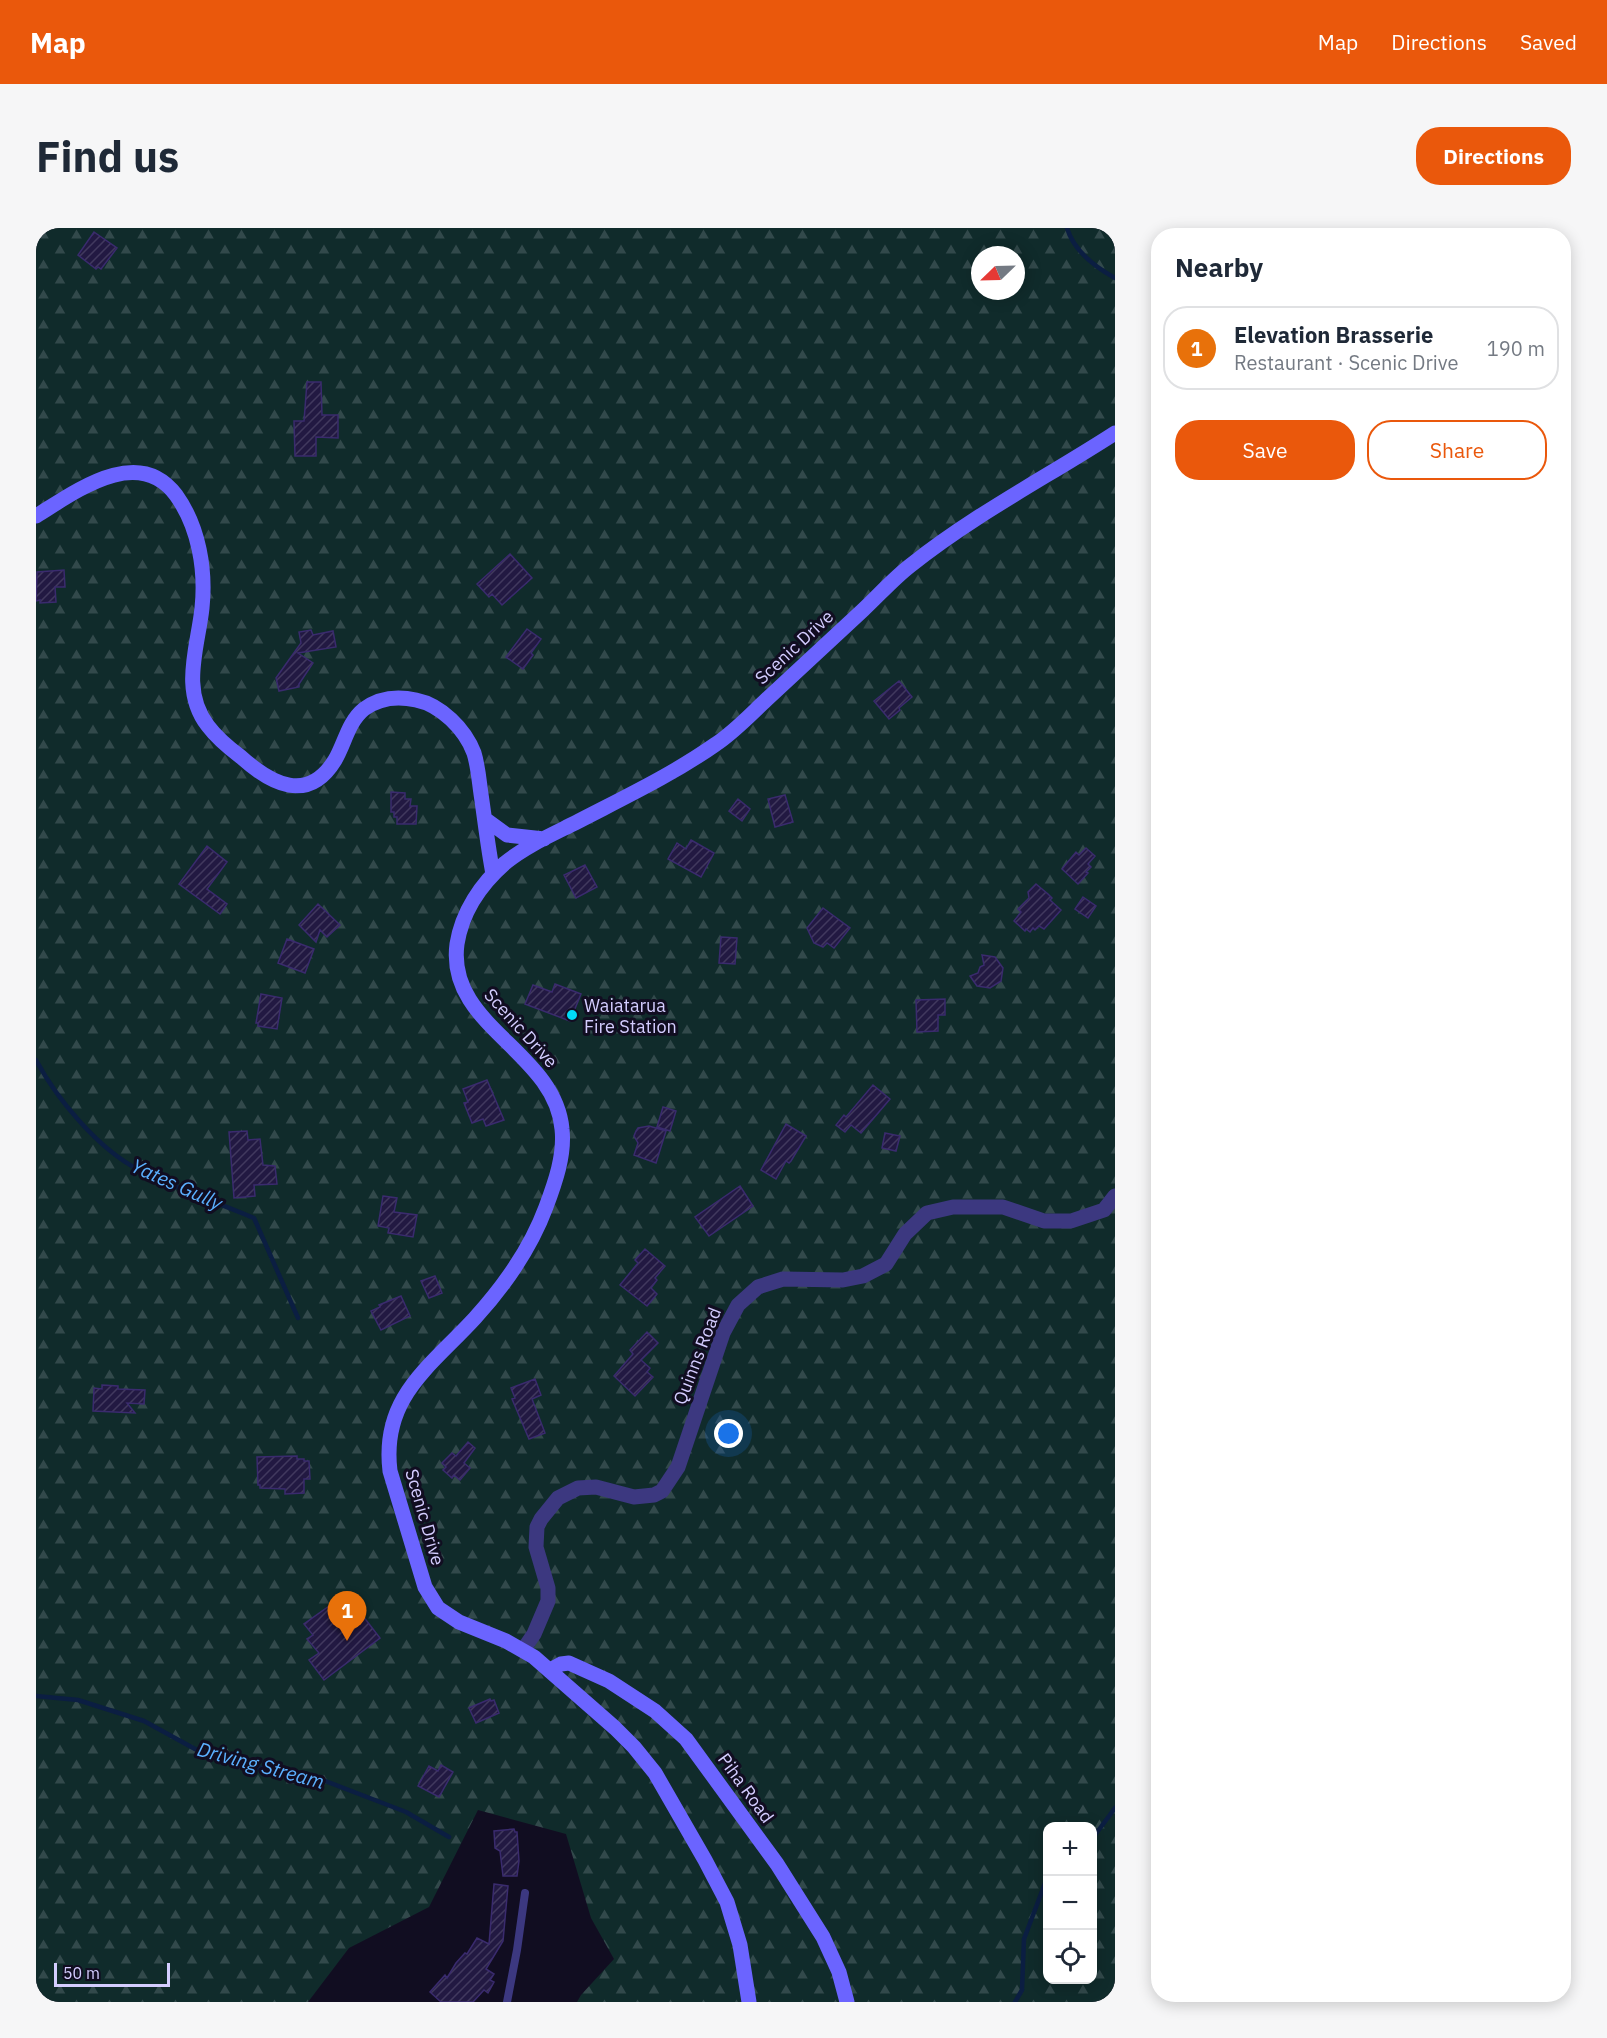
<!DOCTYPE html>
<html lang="en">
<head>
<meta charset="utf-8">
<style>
  body { margin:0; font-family:"IBM Plex Sans",sans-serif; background:#f6f6f7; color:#1f2937 }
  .controls { position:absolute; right:18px; bottom:18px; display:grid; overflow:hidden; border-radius:12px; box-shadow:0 3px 15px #0003 }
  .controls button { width:54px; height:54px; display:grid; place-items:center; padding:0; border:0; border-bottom:2px solid #e0e1e3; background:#fff; color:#1f2937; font:30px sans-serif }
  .compass { position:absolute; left:935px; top:18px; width:54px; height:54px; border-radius:50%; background:#fff; box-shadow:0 3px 15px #0003; rotate:247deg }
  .scale { position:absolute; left:18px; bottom:15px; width:116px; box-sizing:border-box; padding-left:6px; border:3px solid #d4cdff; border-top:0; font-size:16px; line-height:21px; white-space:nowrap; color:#d4cdff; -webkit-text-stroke:4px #110d21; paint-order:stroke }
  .you { position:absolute; left:693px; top:1206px; width:21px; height:21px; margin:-15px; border:4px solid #fff; border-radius:50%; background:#1a73e8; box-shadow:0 0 0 9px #1a73e833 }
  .badge { display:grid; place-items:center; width:39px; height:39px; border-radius:50%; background:#ea580c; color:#fff; font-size:20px; font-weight:700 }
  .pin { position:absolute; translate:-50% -50px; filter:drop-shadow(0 2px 3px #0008) }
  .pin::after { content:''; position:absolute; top:32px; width:21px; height:18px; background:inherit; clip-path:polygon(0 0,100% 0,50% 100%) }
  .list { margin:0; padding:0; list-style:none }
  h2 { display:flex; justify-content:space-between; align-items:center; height:78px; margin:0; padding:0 24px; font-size:26px }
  h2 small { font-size:20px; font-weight:400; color:#747a83 }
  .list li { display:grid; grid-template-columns:39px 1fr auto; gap:18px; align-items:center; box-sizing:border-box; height:84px; margin:0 12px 12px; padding:0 12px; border:2px solid #e0e1e3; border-radius:24px }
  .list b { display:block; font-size:22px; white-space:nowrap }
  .list p { margin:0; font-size:20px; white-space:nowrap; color:#747a83 }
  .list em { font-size:20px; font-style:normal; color:#747a83 }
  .actions { display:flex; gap:12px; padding:18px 24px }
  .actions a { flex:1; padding:14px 0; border:2px solid #ea580c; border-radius:24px; text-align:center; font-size:21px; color:#ea580c }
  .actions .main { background:#ea580c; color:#fff }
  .icon { flex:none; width:33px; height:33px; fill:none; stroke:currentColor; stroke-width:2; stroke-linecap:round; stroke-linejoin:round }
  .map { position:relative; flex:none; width:1079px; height:1774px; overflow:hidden; border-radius:24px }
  header { display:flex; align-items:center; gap:36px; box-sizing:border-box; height:84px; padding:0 30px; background:#ea580c; color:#fff }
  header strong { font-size:28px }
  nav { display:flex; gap:33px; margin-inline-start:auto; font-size:21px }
  .intro { display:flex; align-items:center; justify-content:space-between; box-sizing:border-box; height:144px; padding:0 36px }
  h1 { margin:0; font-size:42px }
  .button { padding:15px 27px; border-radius:24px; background:#ea580c; color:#fff; font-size:21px; font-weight:700 }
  main { display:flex; gap:36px; padding:0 36px }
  aside { flex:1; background:#fff; border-radius:24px; box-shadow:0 3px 15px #0003 }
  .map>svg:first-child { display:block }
  .forest { fill:url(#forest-firs); fill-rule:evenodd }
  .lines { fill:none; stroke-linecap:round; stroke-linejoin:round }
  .stream { stroke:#0b1e42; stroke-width:4.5 }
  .building { fill:url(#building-hatch); stroke:#3a2b6e; stroke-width:1.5 }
  .lane { stroke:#3c3880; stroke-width:8 }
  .street { stroke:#3c3880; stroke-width:15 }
  .secondary { stroke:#6b64ff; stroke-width:15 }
  .poi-dot { fill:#00dbf8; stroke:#110d21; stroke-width:2 }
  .labels { text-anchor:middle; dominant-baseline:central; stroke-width:6; stroke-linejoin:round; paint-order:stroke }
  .street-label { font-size:18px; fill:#d4cdff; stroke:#110d21 }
  .poi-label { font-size:18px; fill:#d4cdff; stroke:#110d21; text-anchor:start }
  .water-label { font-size:20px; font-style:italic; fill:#5bb0ff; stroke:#110d21 }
</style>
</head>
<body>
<header>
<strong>Map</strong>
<nav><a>Map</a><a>Directions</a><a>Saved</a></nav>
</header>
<div class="intro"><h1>Find us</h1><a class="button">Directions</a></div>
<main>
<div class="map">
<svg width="1079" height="1774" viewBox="0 0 1079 1774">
  <defs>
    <pattern id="forest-firs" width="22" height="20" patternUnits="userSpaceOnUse" patternTransform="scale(1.5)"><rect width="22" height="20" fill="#102b2b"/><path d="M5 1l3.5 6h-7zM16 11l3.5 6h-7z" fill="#32494b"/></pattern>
    <pattern id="building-hatch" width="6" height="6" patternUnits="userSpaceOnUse" patternTransform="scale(1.5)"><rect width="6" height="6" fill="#221942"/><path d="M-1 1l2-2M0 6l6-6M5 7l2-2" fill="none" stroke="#41395e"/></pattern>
  </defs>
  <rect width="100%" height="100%" fill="#110d21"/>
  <!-- forest -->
  <path class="forest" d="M0,0h1079v1774h-538l4,-7 33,-36 -23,-41 -25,-84 -88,-24 -49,97 -80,41 -41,54h-272zM944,27h36v36h-36zM1011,1598h45v154h-45z"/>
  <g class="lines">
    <!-- stream -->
    <path class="stream" d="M1031,0c7,23 28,39 48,50
      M0,832c21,39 62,89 103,110 36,18 77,32 115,48l44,100
      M0,1468l42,4 66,21 51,28 58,18 54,7 99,38 43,25
      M1056,1611l23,-31
      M979,1774l7,-12 2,-51 23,-61"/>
  </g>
  <!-- building -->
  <path class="building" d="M58,4l23,16 -16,21 -3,-2 -2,2 -18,-14z
    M271,154h14l1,33h16v23l-22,-1v19h-21l-1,-35h10z
    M474,326l22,24 -30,27 -10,-11 -3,3 -12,-13z
    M28,342l1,17h-10l1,15 -16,1v-3l-4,1 1,-29z
    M491,401l14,10 -10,14 2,2 -10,14 -17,-12z
    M275,402l2,5 20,-4 3,16 -38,6 15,10 -14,21v3l-20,4 -3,-13 25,-35 -2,-11z
    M863,453l13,16 -13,11 1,2 -11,9 -15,-18z
    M355,564l14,1v6h6l-1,7h7l-1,18h-19v-7h-3v-5h-3z
    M749,567l8,27 -18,5 -7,-28z
    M702,571l12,10 -8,12 -13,-10z
    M655,612l23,13 -13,24 -33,-18 9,-16 9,6z
    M171,618l20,16 -20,27 20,15 -7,10 -41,-30z
    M1050,620l9,8 -7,8 3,3 -5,5 2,1 -10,11 -16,-15 14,-17 3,3z
    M549,637l12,22 -21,11 -12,-23z
    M1000,656l12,10 4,4 -2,2 11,10 -17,19 -5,-3 -4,4 -2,-2 -3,4 -4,-3 -1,2 -11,-10 7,-9 -3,-3 11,-11 -1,-6z
    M1047,669l13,9 -8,12 -13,-9z
    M282,676l22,21 -13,12 -7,-7 -4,12 -17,-17z
    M787,680l27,20 -16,20 -7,-5 -4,4 -9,-4 -7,-15z
    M685,709l16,1 -2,26 -16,-1z
    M251,711l27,10 -9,24 -27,-10z
    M946,727l13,2 8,11 -2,13 -11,7 -13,-2 -7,-10 8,-3 2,-6 4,-2z
    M519,756l26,10 -11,27 -45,-17 8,-19 19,7z
    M225,766l21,4 -5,31 -19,-3v-3h-2z
    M909,771v16h-7v16l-21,1 -1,-32z
    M451,852l17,40 -18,6 -3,-7 -11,4 -8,-20 4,-1 -5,-13z
    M837,857l17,14 -29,34 -10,-8 -6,7 -9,-7 8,-10 2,2z
    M627,879l13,4 -6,20 -13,-4z
    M750,896l20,12 -15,25 -2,2 -3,-2 -10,18 -15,-9z
    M613,898l17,5 -10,32 -22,-8 4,-12 -4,-7 2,-5 2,-3z
    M211,903l1,9 12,-1 3,26 12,1 2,18 -23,1 1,11 -21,2 -5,-66z
    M849,905l15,3 -4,15 -14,-3z
    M704,958l13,20 -44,30 -14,-19z
    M347,968l14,2 -3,14 23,3 -4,22 -25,-4 1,-5 -11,-2z
    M609,1021l20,17 -10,12 2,2 -6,8 6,6 -10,12 -27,-21 18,-22 -3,-3z
    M399,1048l7,17 -13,5 -8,-17z
    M365,1068l9,20 -29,14 -10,-19 9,-4 -1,-2z
    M611,1104l11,11 -17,17 9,8 -3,4 6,5 -18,19 -21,-20 19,-22 -3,-4z
    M499,1151l6,16 -9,4 13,34 -16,6 -17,-40 3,-1 -4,-10z
    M66,1157l16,1v3l27,1 -1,14 -17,-1 8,10 -42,-2 1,-23 8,1z
    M432,1214l7,6 -11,15 6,5 -10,12 -6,-5 -2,3 -9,-8 3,-3 -4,-4 10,-10 4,3z
    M261,1228v3h7v2h5l1,18h-6v14l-19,1v-5l-25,-1v-3h-2l-1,-28z
    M296,1376l17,23 14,-11 17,22 -56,42 -15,-20 10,-7 -12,-14 6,-4 -9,-11z
    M454,1471l1,2 3,-1 5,13 -23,10 -7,-15z
    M405,1537l12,7 -14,25 -21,-11 11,-20 9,5z
    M478,1601l1,3h2l2,29 -2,15h-14l-3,-25 -5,-3 -1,-17z
    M458,1656l14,2 -5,55 -17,28 8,5 -4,6 4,2 -6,11 -4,-3 -11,12h-32l-11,-10 15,-17 2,3 9,-15 9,-10 2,1 10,-16 12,6z"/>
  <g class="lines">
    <!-- lane -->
    <path class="lane" d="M471,1774l10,-52 8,-57"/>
    <!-- street -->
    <path class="street" d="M487,1422l11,-16 14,-33v-13l-12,-41 1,-20 4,-8 17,-21 20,-10 18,-1 38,10 20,-2 8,-4 16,-24 45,-134 15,-28 20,-18 25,-8 60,1 20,-4 23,-12 19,-30 22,-21 26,-6h50l41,14h27l33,-11 11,-14"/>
    <!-- secondary -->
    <path class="secondary" d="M0,288c39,-24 102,-72 140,-21 23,32 30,75 26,113 -4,39 -22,82 6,118 9,12 21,22 33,31 30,27 67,47 94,3 10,-17 13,-38 29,-51 15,-11 34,-13 52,-9 25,5 49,29 58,53 4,13 5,27 7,41 4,27 7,54 12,80
      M449,591l22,16 37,4
      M514,1442l11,-6 8,-1 40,18 46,30 31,28 91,125 46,73 16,35 8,30
      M713,1774l-9,-57 -13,-43 -22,-42 -50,-87 -21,-26 -19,-19 -81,-71 -28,-16 -47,-19 -21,-14 -13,-21 -35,-116c-9,-74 40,-104 85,-153 30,-33 55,-68 71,-111 9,-24 19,-52 16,-78 -7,-78 -116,-103 -105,-185 5,-32 24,-60 48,-81 21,-17 46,-28 70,-40 48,-25 97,-48 141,-79 18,-12 34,-29 50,-44 32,-30 65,-60 97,-90 16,-15 31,-32 48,-45 64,-51 136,-88 204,-132"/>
  </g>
  <!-- markers -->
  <circle class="poi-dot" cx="536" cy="787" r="6"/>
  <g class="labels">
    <!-- street labels -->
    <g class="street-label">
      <text transform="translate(758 419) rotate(-43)">Scenic Drive</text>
      <text transform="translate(485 800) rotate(48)">Scenic Drive</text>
      <text transform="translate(661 1128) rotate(-69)">Quinns Road</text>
      <text transform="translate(389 1289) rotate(74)">Scenic Drive</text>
      <text transform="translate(710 1560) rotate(54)">Piha Road</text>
    </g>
    <!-- poi labels -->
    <g class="poi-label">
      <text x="548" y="777">Waiatarua<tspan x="548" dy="21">Fire Station</tspan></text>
    </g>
    <!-- water labels -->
    <g class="water-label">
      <text transform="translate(141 956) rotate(24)">Yates Gully</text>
      <text transform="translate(225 1537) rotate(15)">Driving Stream</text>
    </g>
  </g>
</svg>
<div class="controls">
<button>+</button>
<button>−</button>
<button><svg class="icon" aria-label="locate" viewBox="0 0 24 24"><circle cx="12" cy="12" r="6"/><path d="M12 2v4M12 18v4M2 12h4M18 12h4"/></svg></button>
</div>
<svg class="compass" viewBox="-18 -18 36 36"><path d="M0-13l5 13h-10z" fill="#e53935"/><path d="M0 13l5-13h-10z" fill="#747a83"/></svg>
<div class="scale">50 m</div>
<div class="you"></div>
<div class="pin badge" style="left:311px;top:1413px;background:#e8710a">1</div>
</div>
<aside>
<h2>Nearby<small></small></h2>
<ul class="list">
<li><span class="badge" style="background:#e8710a">1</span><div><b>Elevation Brasserie</b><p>Restaurant · Scenic Drive</p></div><em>190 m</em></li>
</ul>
<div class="actions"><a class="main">Save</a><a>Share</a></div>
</aside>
</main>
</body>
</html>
